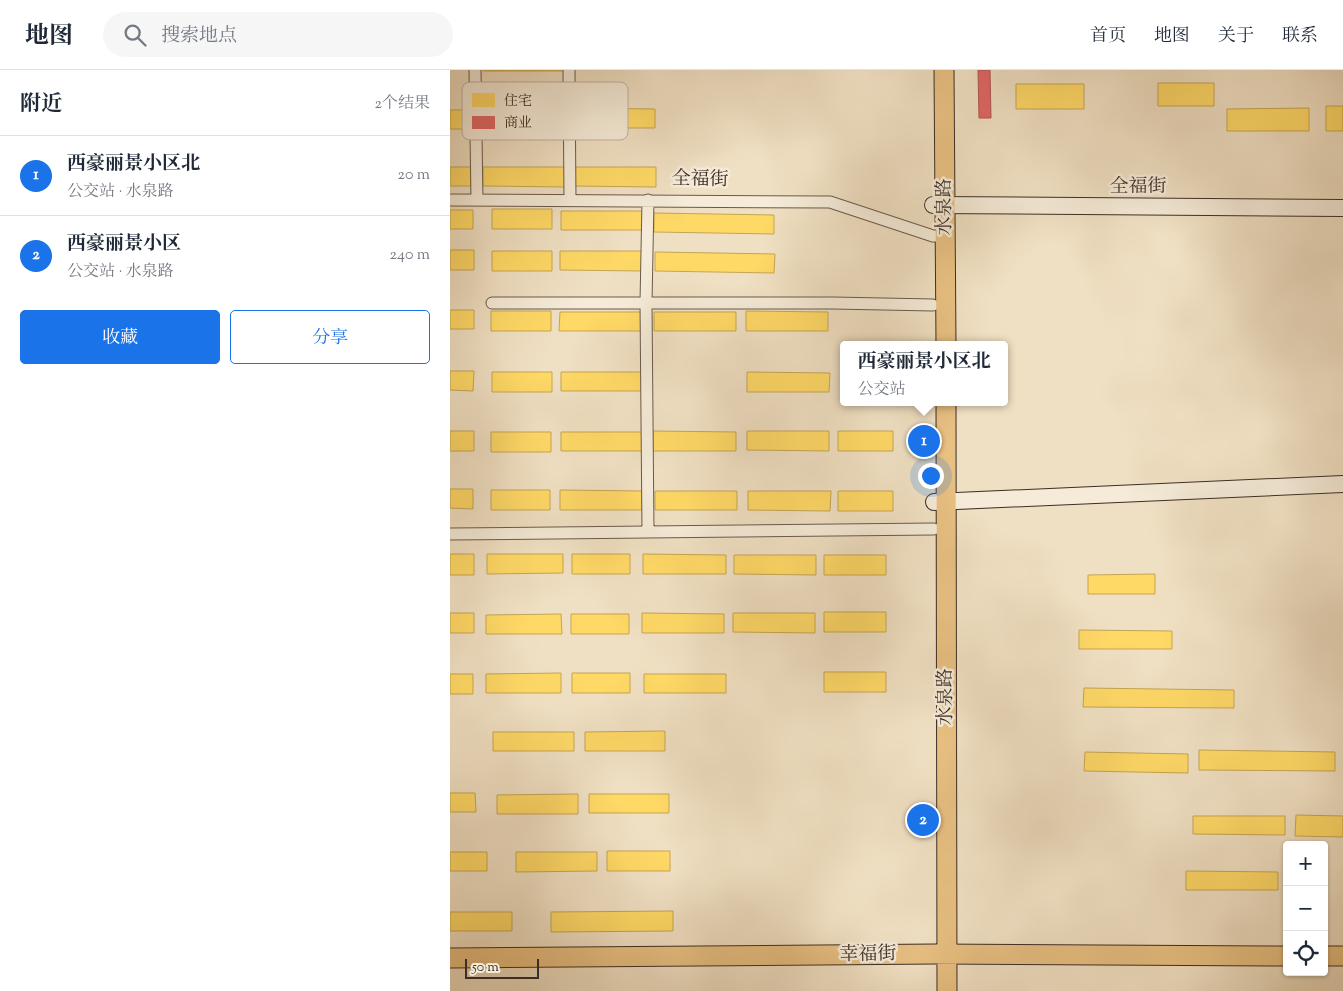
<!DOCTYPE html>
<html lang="zh">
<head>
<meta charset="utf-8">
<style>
  body { margin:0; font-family:"Sorts Mill Goudy","Noto Serif SC",serif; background:#f6f6f7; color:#1f2937 }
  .controls { position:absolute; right:15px; bottom:15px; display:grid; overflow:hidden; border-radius:5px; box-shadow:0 1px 4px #0004 }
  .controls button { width:45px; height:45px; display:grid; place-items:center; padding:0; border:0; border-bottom:1px solid #e0e1e3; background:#fff; color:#1f2937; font:25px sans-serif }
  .scale { position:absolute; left:15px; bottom:12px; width:74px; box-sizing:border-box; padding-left:5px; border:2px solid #3d2d26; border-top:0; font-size:14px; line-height:18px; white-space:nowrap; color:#3d2d26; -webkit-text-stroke:4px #f5ebd8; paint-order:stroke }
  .you { position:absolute; left:480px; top:405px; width:18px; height:18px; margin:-12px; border:4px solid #fff; border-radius:50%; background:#1a73e8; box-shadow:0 0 0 8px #1a73e833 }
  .badge { display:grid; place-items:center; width:32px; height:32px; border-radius:50%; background:#1a73e8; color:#fff; font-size:16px; font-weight:700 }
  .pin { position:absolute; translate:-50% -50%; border:2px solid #fff; box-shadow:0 1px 5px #0006 }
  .popup { position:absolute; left:390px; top:271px; width:168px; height:65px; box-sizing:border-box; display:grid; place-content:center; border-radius:5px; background:#fff; filter:drop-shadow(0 1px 4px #0005); font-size:16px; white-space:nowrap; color:#747a83 }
  .popup b { font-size:19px; color:#1f2937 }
  .popup::after { content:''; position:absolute; left:50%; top:100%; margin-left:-10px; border:10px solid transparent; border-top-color:#fff }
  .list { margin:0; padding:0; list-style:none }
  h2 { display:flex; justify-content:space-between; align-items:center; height:65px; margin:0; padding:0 20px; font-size:21px }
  h2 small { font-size:16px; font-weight:400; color:#747a83 }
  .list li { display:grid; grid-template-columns:32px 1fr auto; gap:15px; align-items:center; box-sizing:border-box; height:80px; padding:0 20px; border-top:1px solid #e0e1e3 }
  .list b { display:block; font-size:19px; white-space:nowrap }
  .list p { margin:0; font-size:16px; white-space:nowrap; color:#747a83 }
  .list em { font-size:16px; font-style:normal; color:#747a83 }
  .actions { display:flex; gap:10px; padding:15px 20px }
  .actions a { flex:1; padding:11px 0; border:1px solid #1a73e8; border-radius:5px; text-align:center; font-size:18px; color:#1a73e8 }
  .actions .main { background:#1a73e8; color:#fff }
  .icon { flex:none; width:28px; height:28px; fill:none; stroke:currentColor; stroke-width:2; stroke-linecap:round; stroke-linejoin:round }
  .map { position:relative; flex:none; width:893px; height:921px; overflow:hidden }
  header { display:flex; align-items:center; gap:30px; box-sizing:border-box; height:70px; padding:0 25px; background:#fff; border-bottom:1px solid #e0e1e3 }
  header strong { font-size:24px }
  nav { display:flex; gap:28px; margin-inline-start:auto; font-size:18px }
  .search { width:350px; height:45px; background:#f6f6f7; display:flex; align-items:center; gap:12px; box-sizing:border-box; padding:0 18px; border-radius:28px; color:#747a83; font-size:19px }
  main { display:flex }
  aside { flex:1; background:#fff }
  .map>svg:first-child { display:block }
  .homes { fill:#ffd966; stroke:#c5a553 }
  .shops { fill:#e06666; stroke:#af5553 }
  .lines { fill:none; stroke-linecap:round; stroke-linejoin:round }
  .street-casing { stroke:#6a5a4d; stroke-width:13 }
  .secondary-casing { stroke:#3d2d26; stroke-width:18 }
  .primary-casing { stroke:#3d2d26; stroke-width:21 }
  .street { stroke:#f5ebd8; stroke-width:11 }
  .secondary { stroke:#f5ebd8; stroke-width:16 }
  .primary { stroke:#e8c082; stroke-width:19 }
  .labels { text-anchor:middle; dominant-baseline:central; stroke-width:5; stroke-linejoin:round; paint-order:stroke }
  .street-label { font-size:19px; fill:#3d2d26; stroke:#f5ebd8 }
  .key { fill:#f5ebd8; stroke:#beb2a3; stroke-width:1 }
  .key-label { font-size:14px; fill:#3d2d26 }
</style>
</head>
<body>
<header>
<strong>地图</strong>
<div class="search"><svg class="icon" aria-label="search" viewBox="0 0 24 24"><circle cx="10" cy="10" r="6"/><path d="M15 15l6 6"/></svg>搜索地点</div>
<nav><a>首页</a><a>地图</a><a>关于</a><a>联系</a></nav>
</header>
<main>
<aside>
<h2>附近<small>2个结果</small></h2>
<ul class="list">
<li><span class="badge">1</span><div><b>西豪丽景小区北</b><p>公交站 · 水泉路</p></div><em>20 m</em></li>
<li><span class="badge">2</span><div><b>西豪丽景小区</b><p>公交站 · 水泉路</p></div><em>240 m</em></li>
</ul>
<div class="actions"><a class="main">收藏</a><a>分享</a></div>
</aside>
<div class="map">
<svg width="893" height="921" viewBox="0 0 893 921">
  <rect width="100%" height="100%" fill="#f0e0c3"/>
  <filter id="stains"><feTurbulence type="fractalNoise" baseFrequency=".004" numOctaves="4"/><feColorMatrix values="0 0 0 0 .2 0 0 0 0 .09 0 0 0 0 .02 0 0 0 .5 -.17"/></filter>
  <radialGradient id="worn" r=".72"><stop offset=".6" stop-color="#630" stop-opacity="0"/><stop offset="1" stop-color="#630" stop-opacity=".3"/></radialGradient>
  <!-- homes -->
  <path class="homes" d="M33,0h82v1h-82z
    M708,13h56v23h-56z
    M566,14h68v25h-68z
    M876,36h17v25h-17z
    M32,38l82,1v19h-82z
    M123,38l82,1v19h-82z
    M859,38v23h-82v-22z
    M0,40h19v19h-19z
    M0,97h21v19h-21z
    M33,97h82v20l-82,-1z
    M124,97h82v20l-82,-1z
    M42,139h60v20h-60z
    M0,140h23v19h-23z
    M111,141h82v19h-82z
    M204,143l120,2v19l-120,-2z
    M0,180h24v20h-24z
    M42,181h60v20h-60z
    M110,181h83v20l-83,-1z
    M205,182l120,2 -1,19 -119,-2z
    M0,240h24v19h-24z
    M41,241h60v20h-60z
    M296,241l82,1v19h-82z
    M110,242h82v19h-83z
    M204,242h82v19h-82z
    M0,301h24l-1,20 -23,-1z
    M42,302h60v20h-60z
    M111,302h82v19h-82z
    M297,302l83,1 -1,19h-82z
    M0,361h24v20h-24z
    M203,361l83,1v19h-83z
    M297,361h82v20l-82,-1z
    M388,361h55v20h-55z
    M41,362h60v20h-60z
    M111,362h82v19h-82z
    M0,419h23v20l-23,-1z
    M41,420h59v20h-59z
    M110,420l82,1v19h-82z
    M205,421h82v19h-82z
    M298,421h83l-1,20 -82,-1z
    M388,421h55v20h-55z
    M0,484h24v21h-24z
    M37,484h76v19l-76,1z
    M122,484h58v20h-58z
    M193,484l83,1v19h-83z
    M284,485h82v20l-82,-1z
    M374,485h62v20h-62z
    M705,504v20h-67v-19z
    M374,542h62v20h-62z
    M0,543h24v20h-24z
    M192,543l82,1v19h-82z
    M283,543h82v20l-82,-1z
    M111,544l1,20h-76v-19z
    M121,544h58v20h-58z
    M629,560l93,1v18h-93z
    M374,602h62v20h-62z
    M111,603v20h-75v-19z
    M122,603h58v20h-58z
    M0,604h23v20h-23z
    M194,604h82v19h-82z
    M634,618l150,2v18l-151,-1z
    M215,661v20h-80v-19z
    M43,662h81v19h-81z
    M749,680l136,2v19l-136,-1z
    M635,682l103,2v19l-104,-2z
    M0,723h25l1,19h-26z
    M128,724v20h-81v-19z
    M139,724h80v19h-80z
    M846,745l47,1v21l-48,-1z
    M743,746h92v19l-92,-1z
    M157,781h63v20h-63z
    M0,782h37v19h-37z
    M66,782h81v19l-81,1z
    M736,801l92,1v18h-92z
    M223,841v20l-122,1v-20z
    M0,842h62v19h-62z"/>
  <!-- shops -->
  <path class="shops" d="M528,0h12l1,48h-12z"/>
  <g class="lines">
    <!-- street casing -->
    <g class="street-casing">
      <path id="street" d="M25,0l2,130
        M119,0l1,130
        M0,130l380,2 103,34h12
        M198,130l-2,103 2,229
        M42,233h341l100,2
        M0,464l484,-5"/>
    </g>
    <!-- secondary casing -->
    <g class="secondary-casing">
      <path id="secondary" d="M483,135l410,3
        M484,432l409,-18"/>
    </g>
    <!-- primary casing -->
    <g class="primary-casing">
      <path id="primary" d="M494,0l2,275
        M496,332l1,589
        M874,886h19
        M0,888l486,-4 351,2"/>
    </g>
    <!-- street -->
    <use href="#street" class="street"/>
    <!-- secondary -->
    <use href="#secondary" class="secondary"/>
    <!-- primary -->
    <use href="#primary" class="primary"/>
  </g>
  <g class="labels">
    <!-- street labels -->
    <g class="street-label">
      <text transform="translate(250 110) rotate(1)">全福街</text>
      <text x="688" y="117">全福街</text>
      <text transform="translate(495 137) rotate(-90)">水泉路</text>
      <text transform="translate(496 627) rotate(-90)">水泉路</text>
      <text transform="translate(418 885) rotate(-1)">幸福街</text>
    </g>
  </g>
  <!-- legend -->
  <rect x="12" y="12" width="166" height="58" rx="8" class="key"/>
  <rect x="22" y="23" width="23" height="14" fill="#ffd966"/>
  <rect x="22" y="46" width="23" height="13" fill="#e06666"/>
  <g class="key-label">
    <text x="54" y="35">住宅</text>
    <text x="54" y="57">商业</text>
  </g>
  <rect width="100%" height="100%" filter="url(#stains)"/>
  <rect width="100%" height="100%" fill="url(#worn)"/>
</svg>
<div class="controls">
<button>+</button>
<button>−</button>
<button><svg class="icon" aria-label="locate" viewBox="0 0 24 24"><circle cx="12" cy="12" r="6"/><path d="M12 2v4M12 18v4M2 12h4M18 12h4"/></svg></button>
</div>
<div class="scale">50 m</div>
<div class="you"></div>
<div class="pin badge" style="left:474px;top:371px">1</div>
<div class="popup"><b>西豪丽景小区北</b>公交站</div>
<div class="pin badge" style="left:473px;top:750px">2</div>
</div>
</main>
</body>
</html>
